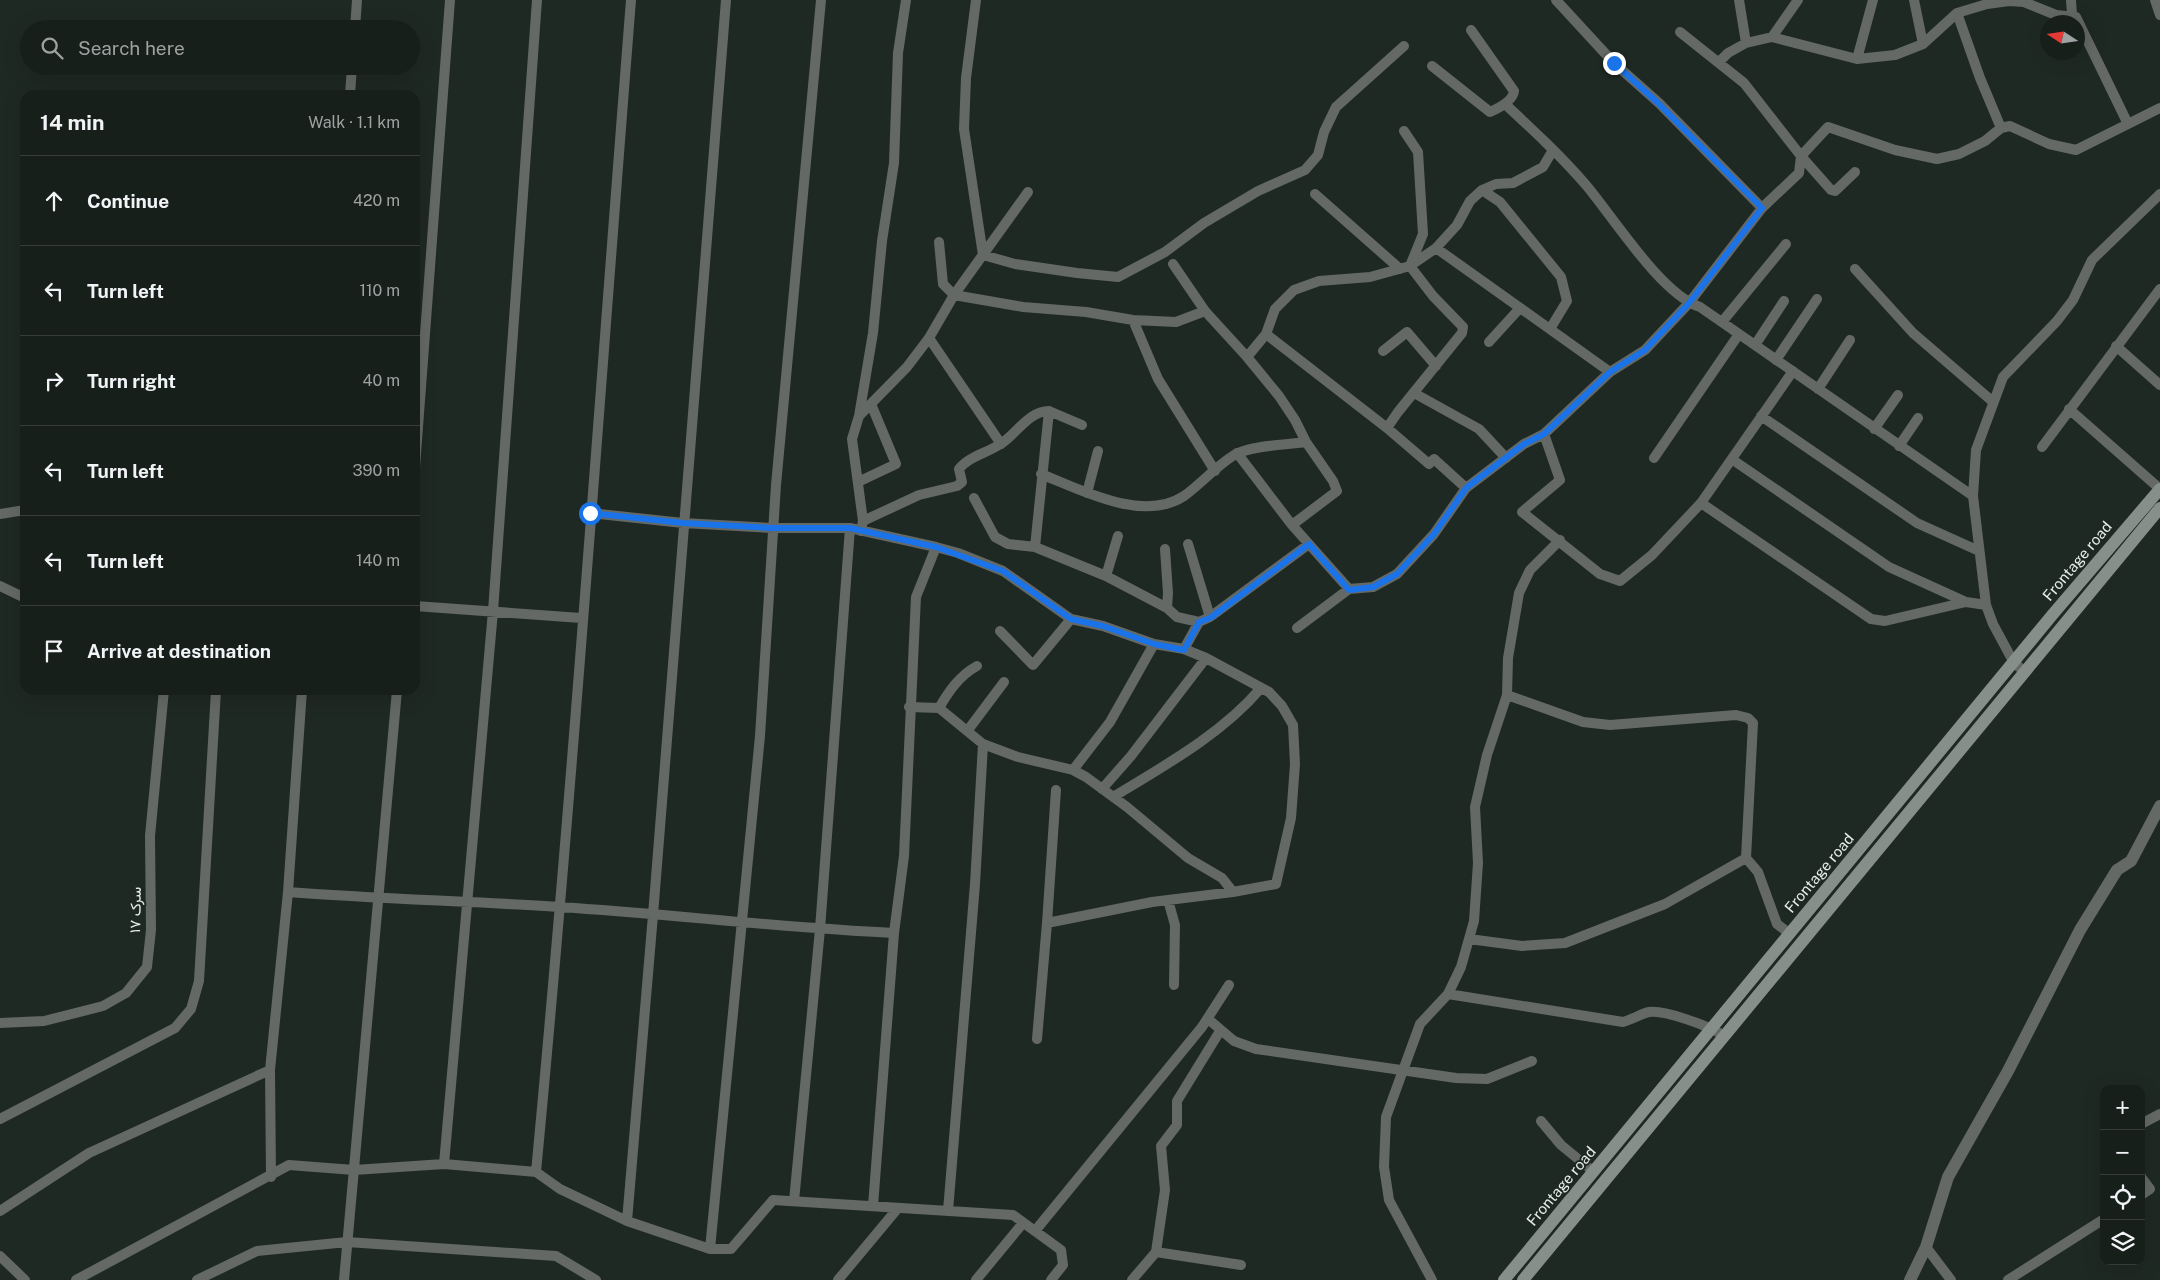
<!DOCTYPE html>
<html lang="en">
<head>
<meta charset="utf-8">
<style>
  body { margin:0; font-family:"Public Sans",Vazirmatn,sans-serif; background:#242c27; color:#f1f3f6 }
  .controls { position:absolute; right:15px; bottom:15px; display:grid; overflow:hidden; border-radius:10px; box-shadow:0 5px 20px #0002 }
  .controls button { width:45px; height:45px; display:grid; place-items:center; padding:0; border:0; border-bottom:1px solid #363d39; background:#171f1a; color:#f1f3f6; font:25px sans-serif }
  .compass { position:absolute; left:2040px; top:15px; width:45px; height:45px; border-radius:50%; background:#171f1a; box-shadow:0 5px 20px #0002; rotate:282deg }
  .stop { position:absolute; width:15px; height:15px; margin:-11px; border:4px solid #1a73e8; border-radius:50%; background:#fff }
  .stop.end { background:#1a73e8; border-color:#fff; box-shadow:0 1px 5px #0008 }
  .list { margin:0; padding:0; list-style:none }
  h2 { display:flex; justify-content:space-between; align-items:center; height:65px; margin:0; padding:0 20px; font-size:21px }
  h2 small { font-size:16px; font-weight:400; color:#9ea2a2 }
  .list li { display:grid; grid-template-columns:32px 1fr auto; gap:15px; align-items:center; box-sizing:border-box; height:90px; padding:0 20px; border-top:1px solid #363d39 }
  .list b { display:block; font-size:19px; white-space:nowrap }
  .list em { font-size:16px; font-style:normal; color:#9ea2a2 }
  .icon { flex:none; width:28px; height:28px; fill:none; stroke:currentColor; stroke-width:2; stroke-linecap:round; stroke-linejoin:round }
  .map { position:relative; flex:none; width:2160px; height:1280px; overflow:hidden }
  .search { position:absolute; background:#171f1a; box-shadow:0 5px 20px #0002; left:20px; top:20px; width:400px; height:55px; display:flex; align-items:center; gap:12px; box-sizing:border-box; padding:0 18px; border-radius:28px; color:#9ea2a2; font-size:19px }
  .panel { position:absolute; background:#171f1a; box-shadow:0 5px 20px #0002; left:20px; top:90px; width:400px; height:605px; border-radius:15px }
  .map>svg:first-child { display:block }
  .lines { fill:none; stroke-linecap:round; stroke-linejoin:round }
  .minor { stroke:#646966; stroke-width:10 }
  .tertiary { stroke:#646966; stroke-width:12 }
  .secondary { stroke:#878f8b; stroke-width:12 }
  .route { stroke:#1a73e8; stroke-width:6 }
  .labels { text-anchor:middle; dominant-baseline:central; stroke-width:4; stroke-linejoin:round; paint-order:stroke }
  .street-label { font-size:15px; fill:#e7edea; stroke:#1f2923 }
</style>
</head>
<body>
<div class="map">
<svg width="2160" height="1280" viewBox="0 0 2160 1280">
  <rect width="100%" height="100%" fill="#1f2923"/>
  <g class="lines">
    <!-- minor -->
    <path class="minor" d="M976,0l-10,78 -2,51 19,126 32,9 62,9 41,4 47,-25 39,-29 54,-32 47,-21 13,-15 6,-23 12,-25 68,-61
      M1556,0l58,63 45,40 103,105
      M1739,0l7,43
      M1914,0l9,44
      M2071,0l1,15
      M2155,0l5,15
      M1957,13l23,65 21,50
      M355,29l2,-29
      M1680,32l64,51 57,73 30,34 4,1 20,-19
      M1772,37l26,-37
      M1857,59l16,-59
      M1719,62l9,-9 18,-10 26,-6 85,22 38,-4 28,-11 34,-31 30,-9 22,-3 15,1 32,13 20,2 51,105
      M1432,66l58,46c9,-4 23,-11 24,-21l-43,-61
      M350,95l2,-29
      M1505,104c28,26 56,52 81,81 27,32 75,109 114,122l273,189
      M1482,190l18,12 61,75 6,24 -17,28
      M1315,194l85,75
      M939,242l4,42 11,11 69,12 63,5 47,8 43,2 29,-11
      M1436,248l174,124
      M1173,264l32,47 42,46 32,39 16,24 11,22 27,39 4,10 -45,34
      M1855,269l58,64 79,68
      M1133,320l25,59 57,92
      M1722,322l64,-78
      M1266,334l121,94 11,-16 64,-79 1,-6 -30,-31 -23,-30 13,-32 -5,-82 -14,-21
      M929,338l72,106
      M1489,342l31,-34
      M1755,345l29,-44
      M2116,346l44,39
      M1383,351l24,-19 29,34
      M1247,357l19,-23 9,-25 19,-19 25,-9 51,-4 40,-11 26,-18 21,-23 13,-24 12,-11 14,-6 17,-1 30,-16 10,-17
      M1776,360l41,-61
      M1818,389l32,-49
      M1414,393l65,36 27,29
      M2069,409l91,80
      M1049,411l33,14
      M859,416l48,-49 22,-29 25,-43 74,-103
      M1761,416l156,107 62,28
      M1387,428l42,36 5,-5 32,29
      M1874,429l24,-34
      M1544,434l16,46 -38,32 78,62 20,7 32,-26 49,-52 92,-132
      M1899,446l19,-28
      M2042,447l118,-158
      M1237,453l55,72 57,64
      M1654,458l85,-124
      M1733,460l156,107 77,35
      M415,467l35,-467
      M1041,474c40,16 102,49 143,22 16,-11 37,-35 54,-43 17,-8 48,-8 68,-11
      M858,482l38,-18 -25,-60
      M1087,493l11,-42
      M974,498l21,39 13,7 27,3 71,29 61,32 10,9 22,5
      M1701,503l170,116 14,2 81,-19 20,3
      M590,513l93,10 90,5h77l86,19 22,6 45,18 68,48 32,7 51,18 30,5 22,9 63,34 13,14 11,19 2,39 -4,54 -15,66 -43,8 -81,10 -105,21 -10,116
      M0,514l25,-4
      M863,521l56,-26 38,-9 5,-4 -3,-13c10,-13 29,-16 43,-26 15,-10 27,-32 47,-32l-14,136
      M861,531l2,-10 -11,-82 7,-23 14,-83 9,-92 12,-78 4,-110 8,-53
      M1188,544l22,73
      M1165,549l3,44 -1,15
      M1106,576l12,-40
      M0,586l25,12
      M415,606l166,12
      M1297,628l52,-39 24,-2 24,-13 37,-40 32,-46 58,-44 20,-10 66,-62 35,-22 44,-47 73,-95 37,-35 2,-17 27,-29 67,23 42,9 22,-5 26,-13 16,-13 9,-2 39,18 27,6 84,-42
      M1000,631l33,34 38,-46
      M1184,649l15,-27 11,-5 99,-73
      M2024,671l-10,-8 -21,-39 -7,-19 -13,-109 3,-46 27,-73 54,-56 16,-21 19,-40 68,-66
      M1507,695l76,27 27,3 126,-10 12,3 5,5 -7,135 12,14 19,52 13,10
      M909,707l30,1 44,36 35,13 55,13 13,7 41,30 61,51 34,20 11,14
      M939,708c10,-17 20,-32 38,-42
      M968,730l36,-48
      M1073,770l37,-48 44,-78
      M1102,789l29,-33 75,-98
      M1113,797c51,-31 109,-63 148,-109
      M288,892l14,-202
      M1168,900l7,25 -1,60
      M1047,923l9,-133
      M1469,939l53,7 43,-3 100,-39 81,-46
      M1448,994l175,28c8,-2 20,-9 26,-10 17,-2 59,14 74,23
      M1208,1019l26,22 22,8 200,29 31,1 45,-18
      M0,1023l44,-2 59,-15 23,-13 21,-26 4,-37 -1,-94 14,-146
      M0,1119l175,-91 16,-19 8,-28 17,-291
      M1541,1121l20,24 33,27
      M2141,1124l19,-10
      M444,1164l49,-553 44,-611
      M536,1172c37,-390 64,-781 95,-1172
      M271,1177l-1,-107 18,-178c90,7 181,9 271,15 112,7 223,21 335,26
      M2141,1177l9,12 -9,6
      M794,1201l26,-272 30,-401
      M873,1206l21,-273 10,-77 12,-259 20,-50
      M0,1211l89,-58 181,-83
      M948,1211l27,-327 8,-140
      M627,1221l26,-306 73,-915
      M1035,1231l167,-204 27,-42
      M1926,1247l25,33
      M710,1249l50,-513 16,-251 45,-485
      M1156,1252l85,13
      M0,1256l25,24
      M76,1280l213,-115 65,5 90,-6 92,8 24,17 67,32 83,28h21l42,-49 240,15 48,35 2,15 -12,15
      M197,1280l60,-29 90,-9 209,14 40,24
      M344,1280l53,-590
      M838,1280l60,-72
      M976,1280l47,-57
      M1132,1280l24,-28 9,-62 -4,-44 16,-21v-24l43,-70
      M1432,1280l-43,-80 -5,-33 2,-50 34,-93 28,-30 13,-27 13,-46 4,-58 -3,-56 12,-52 20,-60 1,-37 11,-65 11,-23 30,-30
      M2008,1280l96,-61"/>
    <!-- tertiary -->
    <path class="tertiary" d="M1910,1280l16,-33 22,-70 60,-106 72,-141 37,-60 14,-9 29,-55"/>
    <!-- secondary -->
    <path class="secondary" d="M1504,1280l549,-666 107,-125
      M1523,1280l637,-772"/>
  </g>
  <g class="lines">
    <!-- route -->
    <path class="route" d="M590,513l93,10 90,5h77l86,19 67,24 68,48 32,7 51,18 30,6 15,-28 11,-4 99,-74 40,46 24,-3 24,-13 37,-40 32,-46 58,-44 20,-10 66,-62 35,-22 44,-47 73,-95 -104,-105 -44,-40"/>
  </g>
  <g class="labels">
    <!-- street labels -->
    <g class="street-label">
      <text transform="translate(2077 561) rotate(-50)">Frontage road</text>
      <text transform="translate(1819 873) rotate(-50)">Frontage road</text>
      <text transform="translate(135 910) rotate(-89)">سرک ۱۷</text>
      <text transform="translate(1561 1186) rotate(-50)">Frontage road</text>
    </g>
  </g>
</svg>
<div class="controls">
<button>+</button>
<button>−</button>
<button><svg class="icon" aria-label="locate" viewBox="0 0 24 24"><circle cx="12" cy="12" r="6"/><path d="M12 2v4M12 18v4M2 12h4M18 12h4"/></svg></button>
<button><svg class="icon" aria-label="layers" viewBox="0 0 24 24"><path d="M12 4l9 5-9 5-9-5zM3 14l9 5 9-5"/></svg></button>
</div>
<svg class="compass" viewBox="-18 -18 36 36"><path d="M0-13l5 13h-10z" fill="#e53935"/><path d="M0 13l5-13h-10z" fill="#9ea2a2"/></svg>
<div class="stop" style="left:590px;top:513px"></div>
<div class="stop end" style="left:1614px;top:63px"></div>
<div class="search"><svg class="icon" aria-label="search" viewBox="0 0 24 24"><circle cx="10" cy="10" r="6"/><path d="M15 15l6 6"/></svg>Search here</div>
<section class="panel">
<h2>14 min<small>Walk · 1.1 km</small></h2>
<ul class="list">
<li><svg class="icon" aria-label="ahead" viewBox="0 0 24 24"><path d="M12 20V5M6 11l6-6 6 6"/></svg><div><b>Continue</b></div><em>420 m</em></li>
<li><svg class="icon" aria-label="left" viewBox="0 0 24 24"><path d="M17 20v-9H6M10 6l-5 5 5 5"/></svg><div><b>Turn left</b></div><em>110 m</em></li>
<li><svg class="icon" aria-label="right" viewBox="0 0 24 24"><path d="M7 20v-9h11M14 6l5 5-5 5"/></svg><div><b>Turn right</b></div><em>40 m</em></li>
<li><svg class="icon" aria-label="left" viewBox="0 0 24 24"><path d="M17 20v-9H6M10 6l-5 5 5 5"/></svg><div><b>Turn left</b></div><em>390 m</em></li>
<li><svg class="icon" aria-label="left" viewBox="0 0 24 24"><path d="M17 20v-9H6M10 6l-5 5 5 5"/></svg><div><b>Turn left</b></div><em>140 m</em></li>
<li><svg class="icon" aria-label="arrive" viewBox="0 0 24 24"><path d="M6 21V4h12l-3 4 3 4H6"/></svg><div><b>Arrive at destination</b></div></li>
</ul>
</section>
</div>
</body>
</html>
